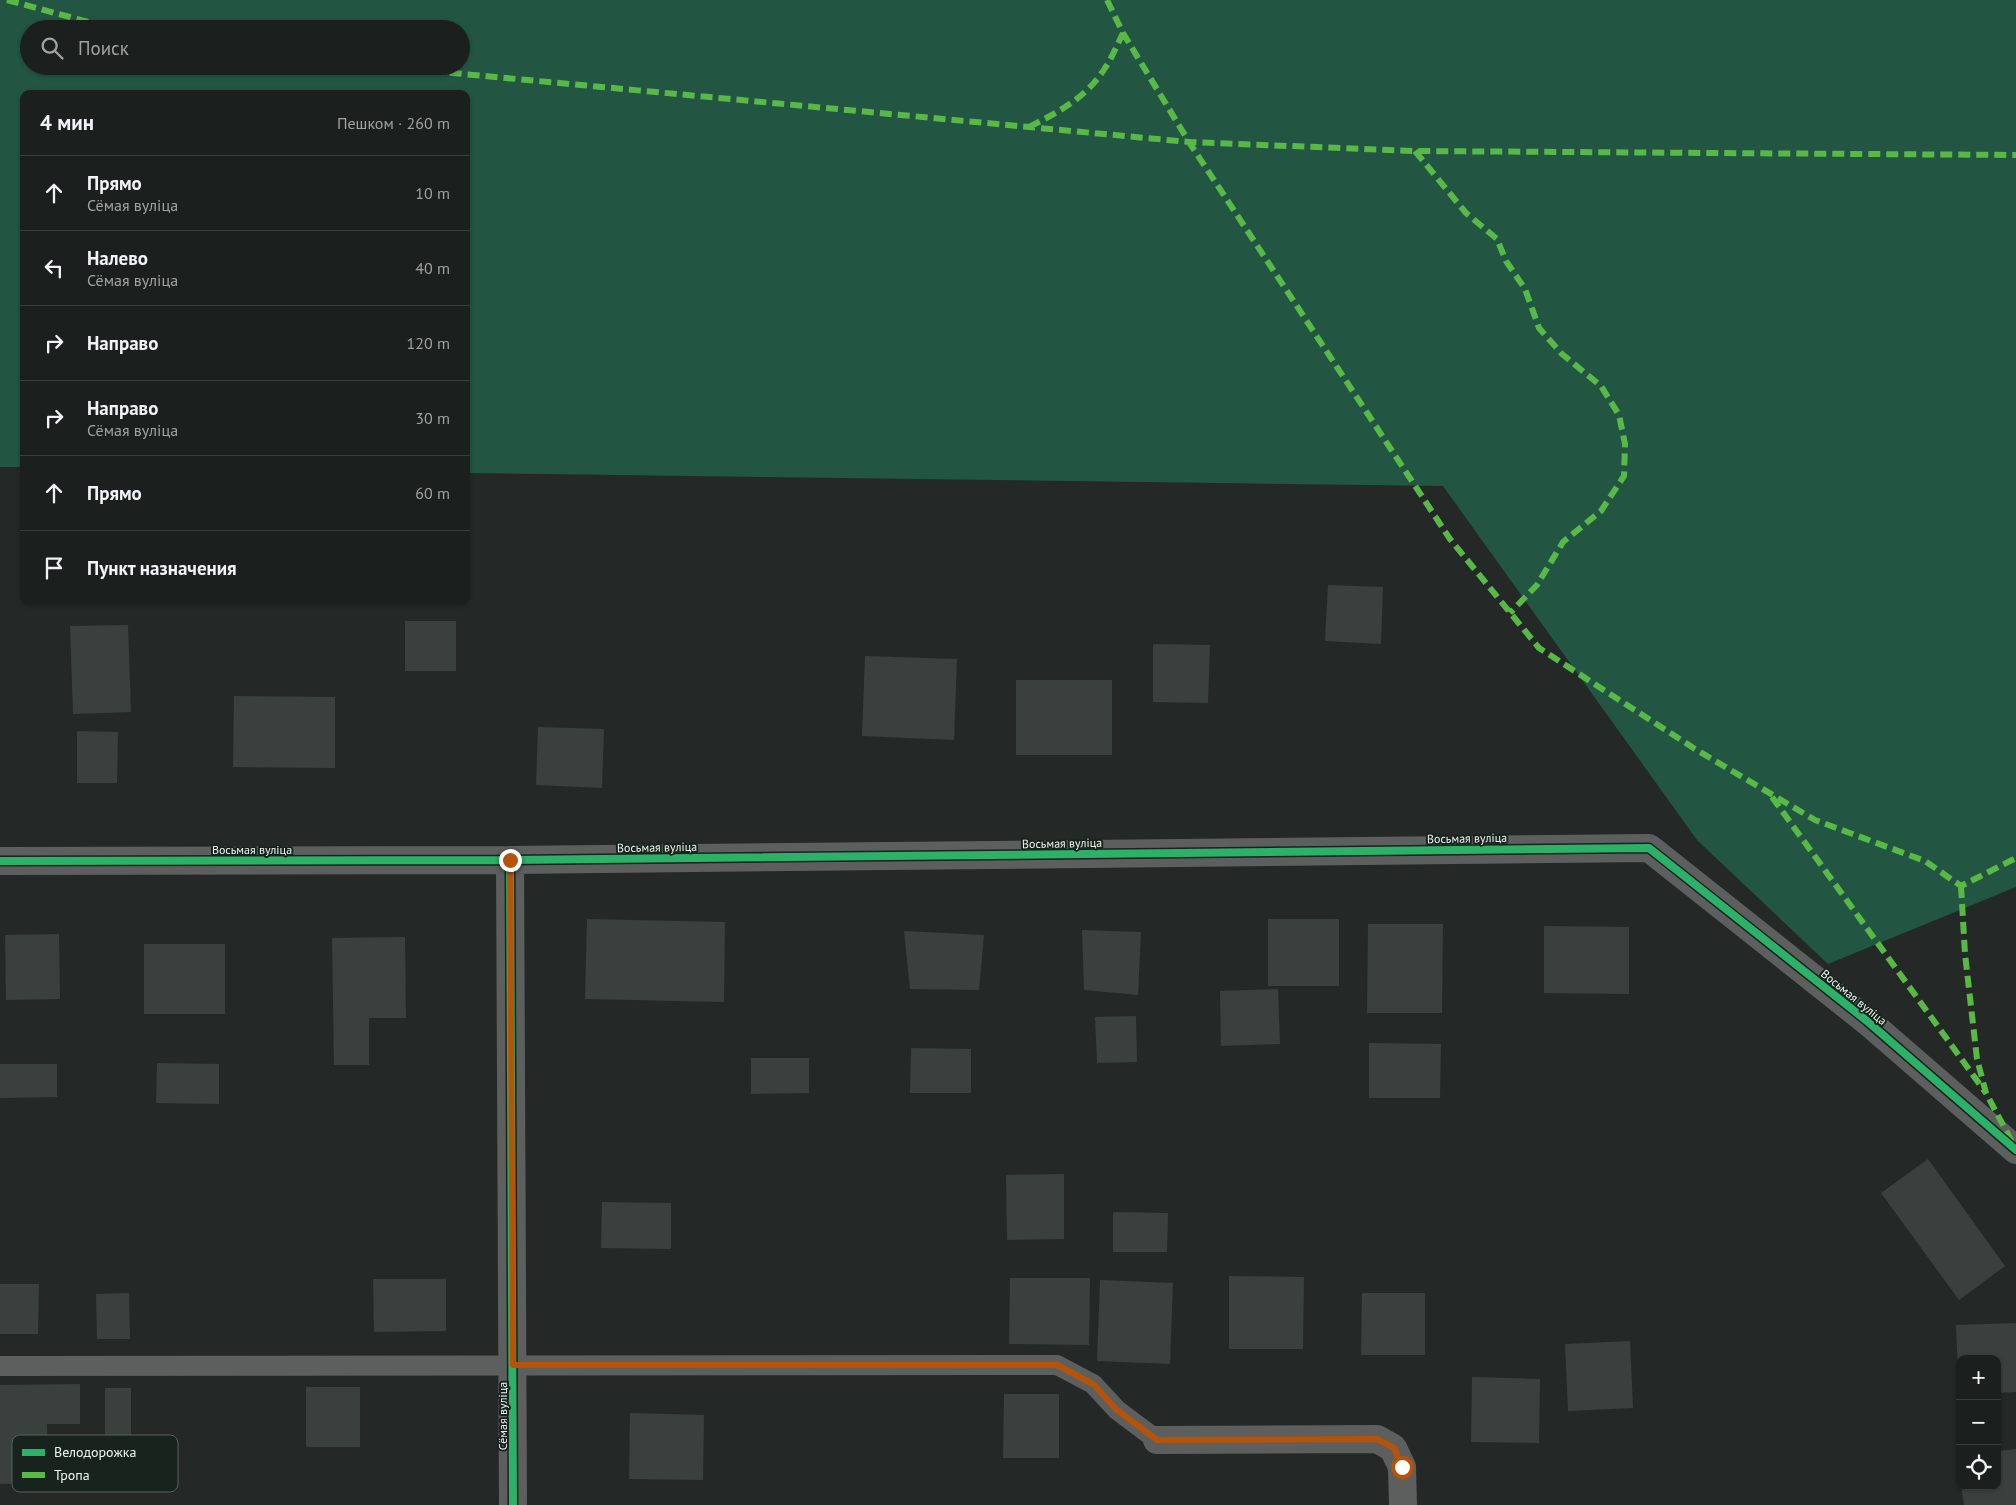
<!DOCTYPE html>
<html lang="ru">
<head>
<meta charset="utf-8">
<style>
  body { margin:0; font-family:"PT Sans",sans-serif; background:#242726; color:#f1f3f6 }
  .controls { position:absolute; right:15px; bottom:15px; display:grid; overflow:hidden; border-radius:10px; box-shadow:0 1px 4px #0004 }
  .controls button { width:45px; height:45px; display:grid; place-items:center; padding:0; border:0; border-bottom:1px solid #393d3b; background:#1b1f1d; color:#f1f3f6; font:25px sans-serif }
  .stop { position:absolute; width:15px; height:15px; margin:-11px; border:4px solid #b45309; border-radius:50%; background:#fff }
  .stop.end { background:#b45309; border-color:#fff; box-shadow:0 1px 5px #0008 }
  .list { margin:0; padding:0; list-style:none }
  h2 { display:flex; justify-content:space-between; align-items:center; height:65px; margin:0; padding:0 20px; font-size:21px }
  h2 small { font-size:16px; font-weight:400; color:#a0a2a4 }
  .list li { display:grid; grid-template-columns:32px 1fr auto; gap:15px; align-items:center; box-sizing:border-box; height:75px; padding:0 20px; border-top:1px solid #393d3b }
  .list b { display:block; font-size:19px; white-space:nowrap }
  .list p { margin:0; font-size:16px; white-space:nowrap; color:#a0a2a4 }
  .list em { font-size:16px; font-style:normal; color:#a0a2a4 }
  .icon { flex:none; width:28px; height:28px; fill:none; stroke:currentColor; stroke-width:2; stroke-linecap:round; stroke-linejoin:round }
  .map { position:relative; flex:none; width:2016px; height:1505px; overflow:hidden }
  .search { position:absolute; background:#1b1f1d; box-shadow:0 1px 4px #0004; left:20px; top:20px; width:450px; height:55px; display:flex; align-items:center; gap:12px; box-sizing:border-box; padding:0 18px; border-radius:28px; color:#a0a2a4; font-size:19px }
  .panel { position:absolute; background:#1b1f1d; box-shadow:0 1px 4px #0004; left:20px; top:90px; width:450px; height:515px; border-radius:10px }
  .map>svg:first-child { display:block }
  .forest { fill:#225643; fill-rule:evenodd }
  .building { fill:#3a403d }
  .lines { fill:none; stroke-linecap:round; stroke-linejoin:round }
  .service { stroke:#5d5f5e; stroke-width:20 }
  .minor { stroke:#5d5f5e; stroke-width:28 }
  .quiet { stroke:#58b947; stroke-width:6; stroke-dasharray:12 6; stroke-linecap:butt }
  .cycleway-casing { stroke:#18231e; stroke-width:11 }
  .cycleway { stroke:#2db169; stroke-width:8 }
  .route { stroke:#b45309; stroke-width:6 }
  .labels { text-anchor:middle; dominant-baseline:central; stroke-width:4; stroke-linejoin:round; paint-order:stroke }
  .street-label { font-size:12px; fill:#eef5f1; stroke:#18231e }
  .key { fill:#18231e; stroke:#58625d; stroke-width:1 }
  .key-label { font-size:14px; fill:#eef5f1 }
</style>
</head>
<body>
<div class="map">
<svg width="2016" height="1505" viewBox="0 0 2016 1505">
  <rect width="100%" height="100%" fill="#242927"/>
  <!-- forest -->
  <path class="forest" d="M0,0h2016v887l-188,77 -131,-124 -254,-354 -977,-13v-379h-442v373h-24zM29,29h432v37h-432z"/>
  <!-- building -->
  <path class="building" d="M1328,585l55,2 -2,57 -56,-3z
    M405,621h51v50h-51z
    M128,625l3,87 -58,2 -3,-88z
    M1153,644l57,1 -2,58 -55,-1z
    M865,656l92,3 -3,81 -92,-4z
    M1016,680h96v75h-96z
    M234,696l101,1v71l-102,-1z
    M538,727l66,2 -2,59 -66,-3z
    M77,731l41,1 -1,51h-40z
    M587,919l138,3 -1,80 -139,-3z
    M1268,919h71v67h-71z
    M1368,924h75l-1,89h-75z
    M1544,926l85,1v67l-85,-1z
    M1082,930l59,2 -3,63 -54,-5z
    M904,931l80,4 -5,55 -69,-1z
    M59,934l1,65 -54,1 -1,-65z
    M405,937l1,81h-37v47h-35l-2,-127z
    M144,944h81v70h-81z
    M1278,989l2,55 -59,2 -1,-55z
    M1136,1016l1,46 -40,1 -2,-46z
    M1369,1043l72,1 -1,54h-71z
    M911,1048l60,1v44h-61z
    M751,1058h58v35l-58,1z
    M157,1063l62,1v40l-63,-1z
    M0,1064h57v33l-57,1z
    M1928,1159l77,107 -46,34 -78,-107z
    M1064,1174v65l-57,1 -1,-65z
    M602,1202l69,1v46l-70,-1z
    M1113,1212l55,1 -1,39h-54z
    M1229,1276l75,1 -1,72h-74z
    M1010,1278h80l-1,67 -80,-1z
    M373,1279h73v52l-72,1z
    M1100,1280l73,3 -3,81 -73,-3z
    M0,1284h39l-1,50h-38z
    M129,1293l1,46h-33l-1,-45z
    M1362,1293h63v62h-64z
    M2016,1323v69l-19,1v-34h-37v19h-2l-2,-53z
    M1630,1341l3,67 -65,3 -3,-67z
    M1472,1377l68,2 -1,64 -68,-1z
    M80,1384v40h-33l2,59 -49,1v-99z
    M306,1387h54v60h-54z
    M105,1388h26v51l-26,1z
    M1004,1394h55v64h-56z
    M630,1413l74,2 -1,65 -74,-1z
    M2016,1449v56h-52l-3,-19h36v-35z"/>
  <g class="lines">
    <!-- service -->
    <path class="service" d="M0,1366l1057,-1 36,19 24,26 40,30"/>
    <!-- minor -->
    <path class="minor" d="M510,860l3,645
      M0,861l510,-1 1139,-12 218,173 149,129
      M1157,1440l220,-1 16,9 9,19 1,38"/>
    <!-- quiet -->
    <path class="quiet" d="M7,0l107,29
      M1107,0l16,33 66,109 261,397 89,109 156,101 120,71 110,41 36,25 55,-28
      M378,66l811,76 226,9 601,4
      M1029,127c30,-15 58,-30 76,-59 7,-10 12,-23 18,-35
      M1415,151l51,62 31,26 9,22 19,28 14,39 23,26 39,32 18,29 6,29 -1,32 -23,35 -38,31 -26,43 -27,28
      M1772,797l214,296
      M1961,886l4,68 12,105 9,34 26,49"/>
    <!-- cycleway casing -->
    <g class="cycleway-casing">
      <path id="cycleway" d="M510,860l3,645
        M0,861l510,-1 1139,-12 218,173 149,129"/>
    </g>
    <!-- cycleway -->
    <use href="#cycleway" class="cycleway"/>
  </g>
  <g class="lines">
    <!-- route -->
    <path class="route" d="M510,860l3,505h544l36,19 24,26 40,30 220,-1 17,9 8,19"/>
  </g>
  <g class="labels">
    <!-- street labels -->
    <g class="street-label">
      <text transform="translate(1467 838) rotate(-1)">Восьмая вуліца</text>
      <text transform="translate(1062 843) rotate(-1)">Восьмая вуліца</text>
      <text transform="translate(657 847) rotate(-1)">Восьмая вуліца</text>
      <text x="252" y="849">Восьмая вуліца</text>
      <text transform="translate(1854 997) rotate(39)">Восьмая вуліца</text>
      <text transform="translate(502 1416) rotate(-90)">Сёмая вуліца</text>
    </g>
  </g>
  <!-- legend -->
  <rect x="12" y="1435" width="166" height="57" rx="8" class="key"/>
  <rect x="22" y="1449" width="23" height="7" fill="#2db169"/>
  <rect x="22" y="1472" width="23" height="6" fill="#58b947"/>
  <g class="key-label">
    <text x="54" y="1457">Велодорожка</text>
    <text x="54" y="1480">Тропа</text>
  </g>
</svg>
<div class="controls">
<button>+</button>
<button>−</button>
<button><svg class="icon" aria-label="locate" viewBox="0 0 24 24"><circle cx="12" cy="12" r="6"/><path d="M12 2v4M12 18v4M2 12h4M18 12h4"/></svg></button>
</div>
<div class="stop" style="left:1402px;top:1467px"></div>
<div class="stop end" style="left:510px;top:860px"></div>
<div class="search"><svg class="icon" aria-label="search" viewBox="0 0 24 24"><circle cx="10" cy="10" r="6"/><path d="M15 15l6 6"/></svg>Поиск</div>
<section class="panel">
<h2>4 мин<small>Пешком · 260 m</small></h2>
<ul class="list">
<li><svg class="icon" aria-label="ahead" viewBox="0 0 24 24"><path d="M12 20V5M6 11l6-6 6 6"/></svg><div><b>Прямо</b><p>Сёмая вуліца</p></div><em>10 m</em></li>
<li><svg class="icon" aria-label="left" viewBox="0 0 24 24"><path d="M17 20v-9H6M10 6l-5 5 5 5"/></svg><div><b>Налево</b><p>Сёмая вуліца</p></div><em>40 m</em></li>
<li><svg class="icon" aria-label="right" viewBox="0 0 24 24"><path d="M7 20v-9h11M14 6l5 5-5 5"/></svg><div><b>Направо</b></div><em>120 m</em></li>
<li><svg class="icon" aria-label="right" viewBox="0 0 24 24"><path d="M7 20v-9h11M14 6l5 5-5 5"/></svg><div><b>Направо</b><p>Сёмая вуліца</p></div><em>30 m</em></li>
<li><svg class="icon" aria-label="ahead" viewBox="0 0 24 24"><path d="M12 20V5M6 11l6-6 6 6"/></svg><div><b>Прямо</b></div><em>60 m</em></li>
<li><svg class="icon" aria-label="arrive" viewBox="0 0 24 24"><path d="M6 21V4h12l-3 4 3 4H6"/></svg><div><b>Пункт назначения</b></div></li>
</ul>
</section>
</div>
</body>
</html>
